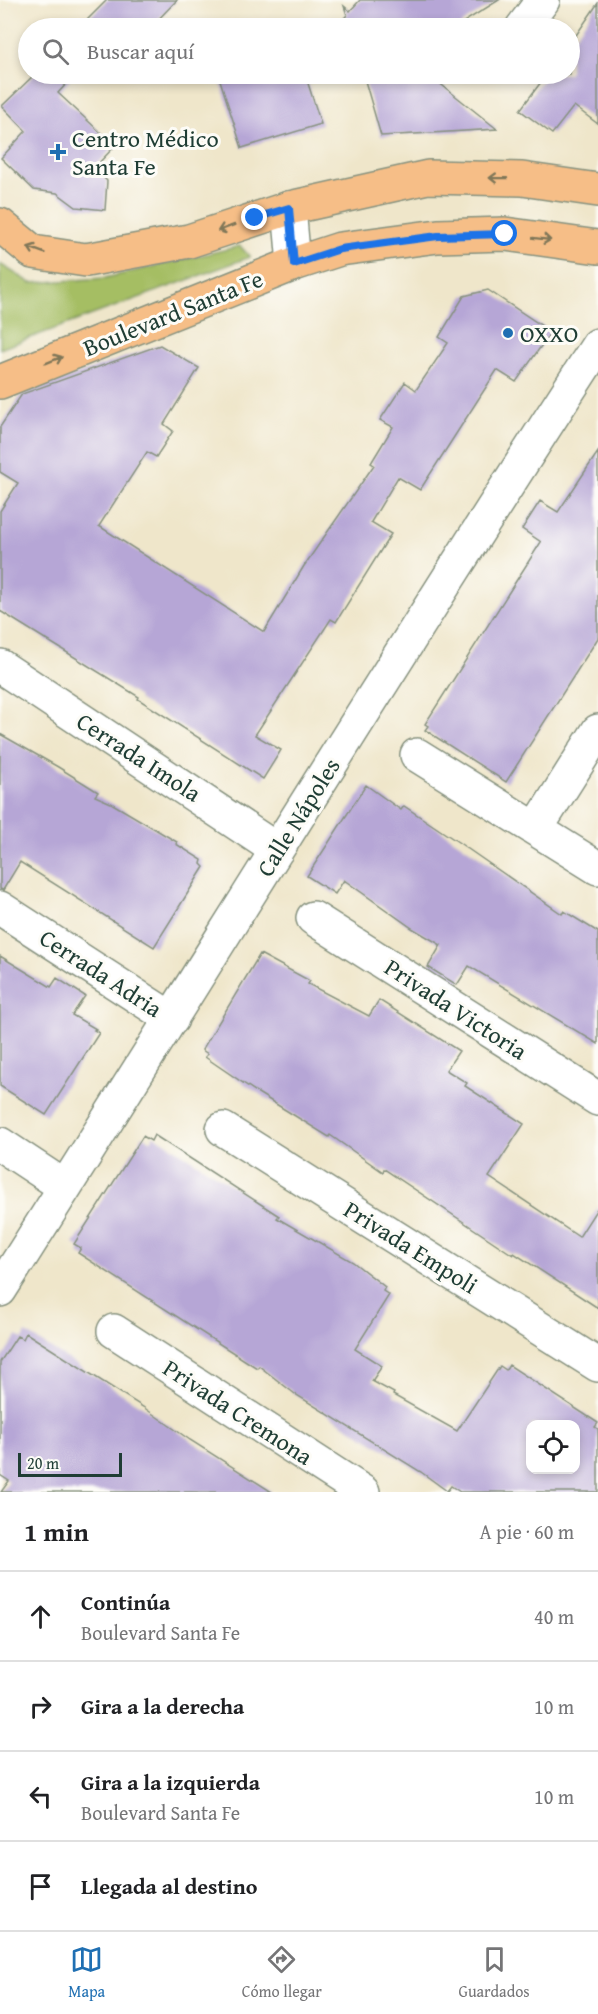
<!DOCTYPE html>
<html lang="es">
<head>
<meta charset="utf-8">
<style>
  body { margin:0; font-family:"Gentium Book Plus",serif; background:#f6f6f6; color:#202124 }
  .controls { position:absolute; right:18px; bottom:18px; display:grid; overflow:hidden; border-radius:12px; box-shadow:0 3px 9px #0003 }
  .controls button { width:54px; height:54px; display:grid; place-items:center; padding:0; border:0; border-bottom:2px solid #e0e0e0; background:#fff; color:#202124; font:30px sans-serif }
  .scale { position:absolute; left:18px; bottom:15px; width:104px; box-sizing:border-box; padding-left:6px; border:3px solid #1f3d34; border-top:0; font-size:16px; line-height:21px; white-space:nowrap; color:#1f3d34; -webkit-text-stroke:4px #fdfcf7; paint-order:stroke }
  .stop { position:absolute; width:18px; height:18px; margin:-14px; border:4px solid #1a73e8; border-radius:50%; background:#fff }
  .stop.end { background:#1a73e8; border-color:#fff; box-shadow:0 2px 6px #0008 }
  .list { margin:0; padding:0; list-style:none }
  h2 { display:flex; justify-content:space-between; align-items:center; height:78px; margin:0; padding:0 24px; font-size:26px }
  h2 small { font-size:20px; font-weight:400; color:#757577 }
  .list li { display:grid; grid-template-columns:39px 1fr auto; gap:18px; align-items:center; box-sizing:border-box; height:90px; padding:0 24px; border-top:2px solid #e0e0e0 }
  .list b { display:block; font-size:22px; white-space:nowrap }
  .list p { margin:0; font-size:20px; white-space:nowrap; color:#757577 }
  .list em { font-size:20px; font-style:normal; color:#757577 }
  .icon { flex:none; width:33px; height:33px; fill:none; stroke:currentColor; stroke-width:2; stroke-linecap:round; stroke-linejoin:round }
  .map { position:relative; flex:none; width:598px; height:1492px; overflow:hidden }
  .search { position:absolute; background:#fff; box-shadow:0 3px 9px #0003; left:18px; right:18px; top:18px; height:66px; display:flex; align-items:center; gap:15px; box-sizing:border-box; padding:0 21px; border-radius:33px; color:#757577; font-size:22px }
  .sheet { height:438px; background:#fff }
  nav { display:flex; justify-content:space-around; align-items:center; box-sizing:border-box; height:84px; border-top:2px solid #e0e0e0; background:#fff; font-size:16px; color:#757577 }
  nav a { display:grid; justify-items:center; gap:3px }
  nav .on { color:#1f6fb2 }
  .map>svg:first-child { display:block }
  .green { fill:#a5be63; stroke:#627e4c; stroke-width:1.5 }
  .building { fill:#b6a6d6; fill-rule:evenodd }
  .lines { fill:none; stroke-linecap:round; stroke-linejoin:round }
  .minor-casing { stroke:#87927f; stroke-width:36 }
  .major-casing { stroke:#87927f; stroke-width:36 }
  .minor { stroke:#fff; stroke-width:33 }
  .major { stroke:#f6be87; stroke-width:33 }
  .oneway { stroke:#807759 }
  .route { stroke:#1a73e8; stroke-width:8 }
  .poi-dot { fill:#1f6fb2; stroke:#fdfcf7; stroke-width:2 }
  .labels { text-anchor:middle; dominant-baseline:central; stroke-width:6; stroke-linejoin:round; paint-order:stroke }
  .poi-label { font-size:24px; fill:#1f3d34; stroke:#fdfcf7; text-anchor:start }
  .street-label { font-size:24px; fill:#1f3d34; stroke:#fdfcf7 }
</style>
</head>
<body>
<div class="map">
<svg width="598" height="1492" viewBox="0 0 598 1492">
  <rect width="100%" height="100%" fill="#fdfcf7"/>
  <filter id="ink" filterUnits="userSpaceOnUse"><feTurbulence type="fractalNoise" baseFrequency=".0167" numOctaves="2"/><feDisplacementMap in="SourceGraphic" scale="12" xChannelSelector="R" yChannelSelector="G"/><feConvolveMatrix kernelMatrix="1 2 1 2 8 2 1 2 1" color-interpolation-filters="sRGB"/></filter>
  <filter id="wash" filterUnits="userSpaceOnUse"><feTurbulence type="fractalNoise" baseFrequency=".008" numOctaves="4" result="noise"/><feDisplacementMap in="SourceGraphic" scale="24" xChannelSelector="R" yChannelSelector="G"/><feGaussianBlur stdDeviation="1.35" result="paint"/><feColorMatrix in="noise" values="0 0 0 0 0 0 0 0 0 0 0 0 0 0 0 0 0 1.4 0 .05"/><feComposite in="paint" operator="in"/></filter>
  <g filter="url(#wash)">
    <rect width="100%" height="100%" fill="#efe6ca"/>
    <!-- green -->
    <path class="green" d="M240,246l10,11 -250,92v-85l31,19 74,-5z"/>
    <g id="blocks">
      <!-- building -->
      <path class="building" d="M107,0h70l-27,28h-71z
        M360,0h139l-37,23 -3,5h-124l12,-13 -3,-9 6,5z
        M598,3v121l-24,-18 -22,28 -32,-24 27,-36h23v-30z
        M35,74h28l7,6 -12,13 57,53 -21,22 13,13 -2,29 -29,-3 -19,-14 -23,-3 -33,-32 25,-27 -24,-25z
        M218,74h87l16,50 -79,24z
        M363,74h65l69,55 -116,7z
        M488,290l63,42 -35,50 -19,-12 -77,120 -22,-13 -27,45 20,12 -55,88 -5,-3 -76,116 26,15 -18,29 -125,-80 1,-2 -139,-86v-100l18,-28 -18,-11v-45l22,-33 138,-49 39,23 -35,56 9,7 -17,26 -9,-5 -48,74 165,106 40,-66 70,-101 -3,-2 22,-36 -13,-7 25,-38 11,8 32,-47 -9,-6 25,-41z
        M598,452v186l-92,144 -81,-52 3,-4 -3,-2 116,-182 -19,-13 18,-28 18,11z
        M0,734l58,33 40,25 -3,4 16,7 66,39 -1,2 26,16 -1,4 3,3 -50,80 -134,-85 -17,28 -3,-1z
        M366,785l35,25 3,-4 54,36 104,72 2,-3 34,21v112l-129,-78 -12,19 -29,-18 13,-22 -29,-17 -68,-48 -9,14 -28,-18z
        M260,954l50,27 -2,3 61,32 10,-16 80,51 -13,19 21,13 -2,3 59,38 -35,53 90,60 19,-30v101l-84,-55 -1,2 -129,-86 -1,3 -53,-37 -1,2 -71,-44 -53,-36 3,-3 -6,-4z
        M0,956l51,31 6,-9 28,18 -13,19 24,14 -2,1 5,3 -53,82 -46,-29z
        M154,1135l125,81 -2,2 76,44 32,25 -2,4 6,4 -34,54 27,17 -10,15 22,12 -1,2 64,36 43,-65 6,4 3,-5 89,58 -3,4 3,2v63h-138l-9,-6 -4,5 -26,-19 -126,-78 -36,-28 -2,2 -179,-115 3,-5 -7,-4 69,-108 8,5zM531,1425h45v45h-45z
        M26,1333l117,74 47,33 82,52h-271l8,-11 -9,-6v-113l17,-26 6,3z"/>
    </g>
  </g>
  <g filter="url(#ink)">
    <use href="#blocks" fill-opacity="0" stroke="#87927f" stroke-width="1.5"/>
    <g class="lines">
      <!-- minor casing -->
      <g class="minor-casing">
        <path id="minor" d="M522,28l21,-28
          M289,208l5,56
          M0,666l277,184
          M417,755l181,113
          M536,829l62,-98
          M0,908l172,111
          M313,918l285,181
          M223,1129l375,236
          M0,1144l65,43
          M0,1290c200,-315 395,-633 598,-945
          M114,1331l249,161"/>
      </g>
      <!-- major casing -->
      <g class="major-casing">
        <path id="major" d="M0,225l33,27 53,8 103,-19 100,-33 139,-31 94,2 76,11
          M0,382l294,-118 46,-15 98,-13 67,-2 93,13"/>
      </g>
      <!-- minor -->
      <use href="#minor" class="minor"/>
      <!-- major -->
      <use href="#major" class="major"/>
    </g>
    <!-- one-way arrows -->
    <defs><path id="oneway-shaft" d="M-6 0H5M1.5-3L5.5 0L1.5 3" fill="none" stroke-width="1.6" stroke-linecap="round" stroke-linejoin="round" transform="scale(1.5)"/></defs>
    <g class="oneway">
      <use href="#oneway-shaft" transform="translate(498 178) rotate(-179)"/>
      <use href="#oneway-shaft" transform="translate(226 228) rotate(160)"/>
      <use href="#oneway-shaft" transform="translate(542 239) rotate(7)"/>
      <use href="#oneway-shaft" transform="translate(36 250) rotate(-160)"/>
      <use href="#oneway-shaft" transform="translate(54 360) rotate(-22)"/>
    </g>
  </g>
  <g class="lines" filter="url(#ink)">
    <!-- route -->
    <path class="route" d="M255,218l34,-10 5,56 46,-15 98,-13 67,-2"/>
  </g>
  <!-- markers -->
  <g class="poi-dot">
    <path d="M55 143h6v6h6v6h-6v6h-6v-6h-6v-6h6z"/>
    <circle cx="508" cy="333" r="6"/>
  </g>
  <g class="labels">
    <!-- poi labels -->
    <g class="poi-label">
      <text x="72" y="138">Centro Médico<tspan x="72" dy="28">Santa Fe</tspan></text>
      <text x="520" y="333">OXXO</text>
    </g>
    <!-- street labels -->
    <g class="street-label">
      <text transform="translate(173 313) rotate(-22)">Boulevard Santa Fe</text>
      <text transform="translate(139 757) rotate(33)">Cerrada Imola</text>
      <text transform="translate(298 817) rotate(-58)">Calle Nápoles</text>
      <text transform="translate(101 973) rotate(33)">Cerrada Adria</text>
      <text transform="translate(456 1009) rotate(33)">Privada Victoria</text>
      <text transform="translate(411 1247) rotate(32)">Privada Empoli</text>
      <text transform="translate(238 1412) rotate(33)">Privada Cremona</text>
    </g>
  </g>
</svg>
<div class="controls">
<button><svg class="icon" aria-label="locate" viewBox="0 0 24 24"><circle cx="12" cy="12" r="6"/><path d="M12 2v4M12 18v4M2 12h4M18 12h4"/></svg></button>
</div>
<div class="scale">20 m</div>
<div class="stop" style="left:505px;top:234px"></div>
<div class="stop end" style="left:255px;top:218px"></div>
<div class="search"><svg class="icon" aria-label="search" viewBox="0 0 24 24"><circle cx="10" cy="10" r="6"/><path d="M15 15l6 6"/></svg>Buscar aquí</div>
</div>
<section class="sheet">
<h2>1 min<small>A pie · 60 m</small></h2>
<ul class="list">
<li><svg class="icon" aria-label="ahead" viewBox="0 0 24 24"><path d="M12 20V5M6 11l6-6 6 6"/></svg><div><b>Continúa</b><p>Boulevard Santa Fe</p></div><em>40 m</em></li>
<li><svg class="icon" aria-label="right" viewBox="0 0 24 24"><path d="M7 20v-9h11M14 6l5 5-5 5"/></svg><div><b>Gira a la derecha</b></div><em>10 m</em></li>
<li><svg class="icon" aria-label="left" viewBox="0 0 24 24"><path d="M17 20v-9H6M10 6l-5 5 5 5"/></svg><div><b>Gira a la izquierda</b><p>Boulevard Santa Fe</p></div><em>10 m</em></li>
<li><svg class="icon" aria-label="arrive" viewBox="0 0 24 24"><path d="M6 21V4h12l-3 4 3 4H6"/></svg><div><b>Llegada al destino</b></div></li>
</ul>
</section>
<nav>
<a class="on"><svg class="icon" aria-label="map" viewBox="0 0 24 24"><path d="M3 6l6-2 6 2 6-2v14l-6 2-6-2-6 2zM9 4v14M15 6v14"/></svg>Mapa</a>
<a><svg class="icon" aria-label="directions" viewBox="0 0 24 24"><path d="M12 3l9 9-9 9-9-9zM9 14v-3h6M13 9l2 2-2 2"/></svg>Cómo llegar</a>
<a><svg class="icon" aria-label="saved" viewBox="0 0 24 24"><path d="M7 4h10v16l-5-4-5 4z"/></svg>Guardados</a>
</nav>
</body>
</html>
